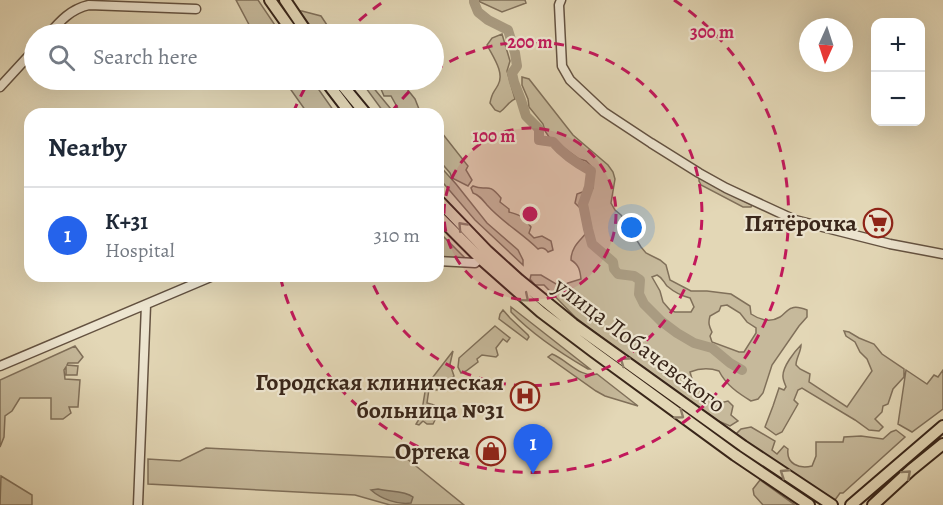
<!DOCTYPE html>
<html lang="en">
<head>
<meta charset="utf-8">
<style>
  body { margin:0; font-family:Alegreya,serif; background:#f6f6f7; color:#1f2937 }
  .controls { position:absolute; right:18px; top:18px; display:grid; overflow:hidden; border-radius:12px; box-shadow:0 6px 24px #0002 }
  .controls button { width:54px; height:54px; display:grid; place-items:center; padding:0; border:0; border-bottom:2px solid #e0e1e3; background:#fff; color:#1f2937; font:30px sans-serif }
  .compass { position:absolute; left:799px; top:18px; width:54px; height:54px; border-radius:50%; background:#fff; box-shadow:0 6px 24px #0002; rotate:183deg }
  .you { position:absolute; left:632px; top:228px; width:21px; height:21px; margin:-15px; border:4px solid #fff; border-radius:50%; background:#1a73e8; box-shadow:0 0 0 9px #1a73e833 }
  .badge { display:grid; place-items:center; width:39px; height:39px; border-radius:50%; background:#2563eb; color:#fff; font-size:20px; font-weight:700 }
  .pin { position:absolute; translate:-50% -50px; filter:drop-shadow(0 2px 3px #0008) }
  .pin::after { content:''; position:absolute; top:32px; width:21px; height:18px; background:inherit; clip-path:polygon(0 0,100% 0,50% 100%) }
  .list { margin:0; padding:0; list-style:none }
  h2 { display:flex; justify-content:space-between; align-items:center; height:78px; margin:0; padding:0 24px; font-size:26px }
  h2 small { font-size:20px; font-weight:400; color:#747a83 }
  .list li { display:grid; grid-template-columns:39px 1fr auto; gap:18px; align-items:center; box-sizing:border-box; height:96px; padding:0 24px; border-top:2px solid #e0e1e3 }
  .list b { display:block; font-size:22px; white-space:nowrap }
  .list p { margin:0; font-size:20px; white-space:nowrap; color:#747a83 }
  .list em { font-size:20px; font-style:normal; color:#747a83 }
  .icon { flex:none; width:33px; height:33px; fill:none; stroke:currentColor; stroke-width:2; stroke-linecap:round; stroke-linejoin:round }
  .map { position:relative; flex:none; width:943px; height:505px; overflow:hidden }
  .search { position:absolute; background:#fff; box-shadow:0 6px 24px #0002; left:24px; top:24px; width:420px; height:66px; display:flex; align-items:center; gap:15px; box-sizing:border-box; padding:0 21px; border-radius:33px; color:#747a83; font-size:22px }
  .panel { position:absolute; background:#fff; box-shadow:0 6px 24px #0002; left:24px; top:108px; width:420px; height:174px; border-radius:18px }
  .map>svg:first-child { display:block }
  .green { fill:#c6b99b; stroke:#80705a; stroke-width:1.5; fill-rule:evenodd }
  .water { fill:#a99b81; stroke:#7c6c58; stroke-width:1.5 }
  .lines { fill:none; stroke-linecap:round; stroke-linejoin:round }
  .river { stroke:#a99b81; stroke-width:10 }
  .minor-casing { stroke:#645241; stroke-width:11 }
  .major-casing { stroke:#39261a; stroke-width:14 }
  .minor { stroke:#ede5d0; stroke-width:8 }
  .major { stroke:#e3d7b6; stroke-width:10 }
  .oneway { stroke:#8e7e68 }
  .ring { fill:none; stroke:#c2185b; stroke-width:3; stroke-dasharray:10 8 }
  .labels { text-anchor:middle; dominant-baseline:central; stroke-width:4.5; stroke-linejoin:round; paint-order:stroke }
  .poi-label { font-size:24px; font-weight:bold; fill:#39261a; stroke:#ede5d0; text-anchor:end }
  .street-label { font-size:24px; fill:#39261a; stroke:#ede5d0 }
  .centre { fill:#c2185b; stroke:#ede5d0; stroke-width:3 }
  .ring-label { font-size:18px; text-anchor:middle; font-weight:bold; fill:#c2185b; stroke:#ede5d0; stroke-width:4.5; stroke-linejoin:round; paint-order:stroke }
</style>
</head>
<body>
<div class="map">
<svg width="943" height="505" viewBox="0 0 943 505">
  <rect width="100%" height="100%" fill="#e3d7b6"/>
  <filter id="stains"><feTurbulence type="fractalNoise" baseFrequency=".00333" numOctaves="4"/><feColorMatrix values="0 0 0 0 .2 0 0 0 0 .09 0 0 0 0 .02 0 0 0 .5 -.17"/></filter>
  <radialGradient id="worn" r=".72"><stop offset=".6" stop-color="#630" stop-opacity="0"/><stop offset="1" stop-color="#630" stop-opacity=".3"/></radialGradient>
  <!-- green -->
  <path class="green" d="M236,0h22l23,34h-27z
    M476,0h49l1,3 -24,9z
    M300,11h2l19,5 12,18h-19l-14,-20z
    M502,34l8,27 -3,10 8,28c-6,2 -9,9 -15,13l-5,-2 -5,-7c2,-11 3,-9 8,-18 7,-12 -5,-28 -11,-40l5,-7z
    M522,77l7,2 44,56 35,30 5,7 2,7 -4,24 4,7 6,5 20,32 5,6 14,7 6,5 4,15 21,11h16l24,3 19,12 1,8c9,6 19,9 29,3 4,-2 7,-8 12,-9 4,-2 10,0 15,2v7l-8,9 -27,39 -9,28 -5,6 -7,2c-13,-8 -25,-16 -32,-30 -9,-3 -19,-3 -29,1 3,15 16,27 30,31l8,-2 5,5 -2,9 7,6 -8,5 -14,-6 -70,-49 -71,-54 -31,-32h-9l-5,-6 1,-4h10l20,12 7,-4 13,-4c-1,-9 -2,-14 -10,-19 0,-15 12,-21 19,-32l-2,-16 -8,-4 -5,-5 2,-9 16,-6 -2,-22 -5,-5 -7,-2 -30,-22 -4,-6 -2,-7 -14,-17 -1,-8 -6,-14zM657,275c6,3 6,6 10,11 7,6 15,10 23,12l4,9 -3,5h-16l-5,-2 -7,-8 -3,-11 -8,-14zM727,305l13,8 7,9 9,6v5l-12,19h-5l-27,-10 -2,-6 2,-4c-3,-6 -4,-9 -2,-16l9,-5 2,-5z
    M284,80h28l24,34h-28z
    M362,80h5l28,34h-10l-22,-30z
    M379,80h26l2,9 8,10 4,10 6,5h-24l-10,-18h-7l-6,-14z
    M438,128l30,38 -2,4 6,10 -4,6 -16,-8 -2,-5 -12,-14z
    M438,164l18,20 31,39 31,27 5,10v5l-48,-45 -37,-43z
    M699,177l53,28 -1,2h-8l-42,-22 -2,-4z
    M473,186c15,6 14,-5 28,12l-1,4 9,7v3c13,4 14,4 22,15l-2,6 5,5 8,-2 9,5 2,9 -5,2c-3,-4 -6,-5 -10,-3 -16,-16 -36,-27 -51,-44 -5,-6 -8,-10 -14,-12l-2,-5z
    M438,231l27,27 -27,-1z
    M511,307l79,62h-2c-26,-15 -56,-35 -77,-57z
    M503,310l7,8 18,17 1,2 -2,3 -28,-21 1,-5z
    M495,326l15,12 -3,4 -4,-3 -7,9 2,7 -2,2 -14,-2 -5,4 1,3 -12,9 -5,2 -3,-6 1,-9z
    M844,331l5,1 10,6 15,6 8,10 22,15v8l-11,12 -5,15 -5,2 -1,6 -7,7 8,8 -4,4 -10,-1 -14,-10 -53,-32 -4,2 -4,10 4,4 -16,28 -6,3 -11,-8 8,-21 6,-18 5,2 2,-3c-1,-3 -3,-7 -3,-10 -1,-10 12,-26 18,-32 0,7 -5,13 -5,20l4,4 10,5 -1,8 38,25 25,-36 -5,-12 -7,-7 -5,-10 -9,-6z
    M75,346l8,11 -5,6h-10l-1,2 11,1 -1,9h-11v-8l-2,3 1,9 15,1 -2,27h-9l2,6 -8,6h-12v-21h-31l-8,13 -7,5 -1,21 -4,10v-67z
    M453,351l-3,13 4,12 -17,14 -8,-1 -2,14 7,2 8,8 -2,5 -3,-2 -4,8h-6l-4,-3 -4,4 -3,-1 5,-8 5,-30z
    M552,354c14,5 29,25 45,20l41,32 -33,-10 -9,-5 -48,-34z
    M906,370l21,14 7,-9 4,2 5,-7v39l-31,23 -14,-8z
    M751,427l24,14 -3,9 5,4 7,-8 4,3c-2,15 11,20 24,17l4,-10v-14h27l1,-5 17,-1 22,3 8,-7 5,-2 9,7 -62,56h-3l-5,7 -40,-24 -60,-41 6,-6z
    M206,448l200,10 58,47h-74l-35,-10 -207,-11v-25l32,2z
    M1,476l31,19v10h-32z
    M760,480l35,25h-32l-9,-10 -1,-6z"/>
  <!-- water -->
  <path class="water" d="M378,489c11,3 26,1 35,8l-2,6c-13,2 -30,-4 -40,-13z"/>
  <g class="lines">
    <!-- river -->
    <path class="river" d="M474,0v2l4,10 10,8 20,10 7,23 2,13 -5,7 2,9 7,18 5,16 13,13v11l14,2c11,13 23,21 38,29l-2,16 -6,17 5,25 4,15 21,18 1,7 4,5 16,2 6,4 -1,14 5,10 17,17 16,12 17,10 18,5 18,15 12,7"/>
    <!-- minor casing -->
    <g class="minor-casing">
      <path id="minor" d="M561,0l-2,5 3,61 8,14 34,32 47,31 48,30 27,15 69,32 95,24 53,10
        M49,34c11,-13 22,-25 40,-29l107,4
        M0,87l34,-37
        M438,261l37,2 8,-7
        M0,366l213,-90
        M138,505l8,-200"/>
    </g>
    <!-- major casing -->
    <g class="major-casing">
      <path id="major" d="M270,0l24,34
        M285,0l23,34
        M325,80l26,34
        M338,80l28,34
        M438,200l49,51 32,29 54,44 170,122 89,59
        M438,216l43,43 60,53 53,40 141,103 74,50
        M851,505l92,-79
        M873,505l38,-35 32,-26"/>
    </g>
    <!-- minor -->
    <use href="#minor" class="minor"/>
    <!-- major -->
    <use href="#major" class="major"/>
  </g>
  <!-- one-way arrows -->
  <defs><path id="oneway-chevron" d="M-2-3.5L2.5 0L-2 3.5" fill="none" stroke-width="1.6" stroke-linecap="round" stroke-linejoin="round" transform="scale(1.5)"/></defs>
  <g class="oneway">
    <use href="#oneway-chevron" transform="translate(462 226) rotate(-133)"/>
    <use href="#oneway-chevron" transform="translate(525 298) rotate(40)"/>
    <use href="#oneway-chevron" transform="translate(624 361) rotate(-144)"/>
    <use href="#oneway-chevron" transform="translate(680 415) rotate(36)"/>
    <use href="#oneway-chevron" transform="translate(784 473) rotate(-147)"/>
    <use href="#oneway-chevron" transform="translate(907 474) rotate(-42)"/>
  </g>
  <!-- distance rings -->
  <circle cx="530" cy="214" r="86" fill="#c2185b" fill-opacity=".12"/>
  <g class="ring">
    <circle cx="530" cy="214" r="86"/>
    <path d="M391 113A172 172 0 0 1 422 80M434 71A172 172 0 1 1 370 277"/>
    <path d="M293 113A258 258 0 0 1 309 81M346 33A258 258 0 0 1 386 0M674 0A258 258 0 1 1 280 276"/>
  </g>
  <!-- icons -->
  <defs>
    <g id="supermarket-ring" transform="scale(1.5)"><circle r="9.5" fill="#ede5d0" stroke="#8f2418" stroke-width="1.5"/><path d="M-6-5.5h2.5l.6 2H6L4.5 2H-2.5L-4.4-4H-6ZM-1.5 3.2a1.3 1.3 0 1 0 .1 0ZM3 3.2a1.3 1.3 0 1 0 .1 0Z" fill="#8f2418"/></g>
    <g id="hospital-ring" transform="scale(1.5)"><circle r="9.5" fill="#ede5d0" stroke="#8f2418" stroke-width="1.5"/><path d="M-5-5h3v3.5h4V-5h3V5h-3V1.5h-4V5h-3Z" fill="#8f2418"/></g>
    <g id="shop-ring" transform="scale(1.5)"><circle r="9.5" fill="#ede5d0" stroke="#8f2418" stroke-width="1.5"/><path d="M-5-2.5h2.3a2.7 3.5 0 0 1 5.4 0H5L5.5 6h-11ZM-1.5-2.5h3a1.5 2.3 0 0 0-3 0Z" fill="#8f2418"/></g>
  </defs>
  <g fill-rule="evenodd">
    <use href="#supermarket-ring" x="878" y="223"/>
    <use href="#hospital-ring" x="525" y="396"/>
    <use href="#shop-ring" x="491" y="451"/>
  </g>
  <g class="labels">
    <!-- poi labels -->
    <g class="poi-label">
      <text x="857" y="223">Пятёрочка</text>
      <text x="504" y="382">Городская клиническая<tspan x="504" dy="28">больница №31</tspan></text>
      <text x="470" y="451">Ортека</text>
    </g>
    <!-- street labels -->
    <g class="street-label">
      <text transform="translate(640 345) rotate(37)">улица Лобачевского</text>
    </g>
  </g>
  <circle cx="530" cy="214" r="9" class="centre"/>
  <g class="ring-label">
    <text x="712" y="38">300 m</text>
    <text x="530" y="48">200 m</text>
    <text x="494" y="142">100 m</text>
  </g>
  <rect width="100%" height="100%" filter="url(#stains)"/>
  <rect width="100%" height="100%" fill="url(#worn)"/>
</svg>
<div class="controls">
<button>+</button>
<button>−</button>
</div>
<svg class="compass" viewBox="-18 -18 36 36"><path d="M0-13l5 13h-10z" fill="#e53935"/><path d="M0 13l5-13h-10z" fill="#747a83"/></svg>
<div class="you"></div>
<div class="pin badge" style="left:533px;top:474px">1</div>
<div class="search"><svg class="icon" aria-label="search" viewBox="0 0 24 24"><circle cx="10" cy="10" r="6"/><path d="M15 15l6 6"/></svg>Search here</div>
<section class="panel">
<h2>Nearby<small></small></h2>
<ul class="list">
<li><span class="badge">1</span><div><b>К+31</b><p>Hospital</p></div><em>310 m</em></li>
</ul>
</section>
</div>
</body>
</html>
